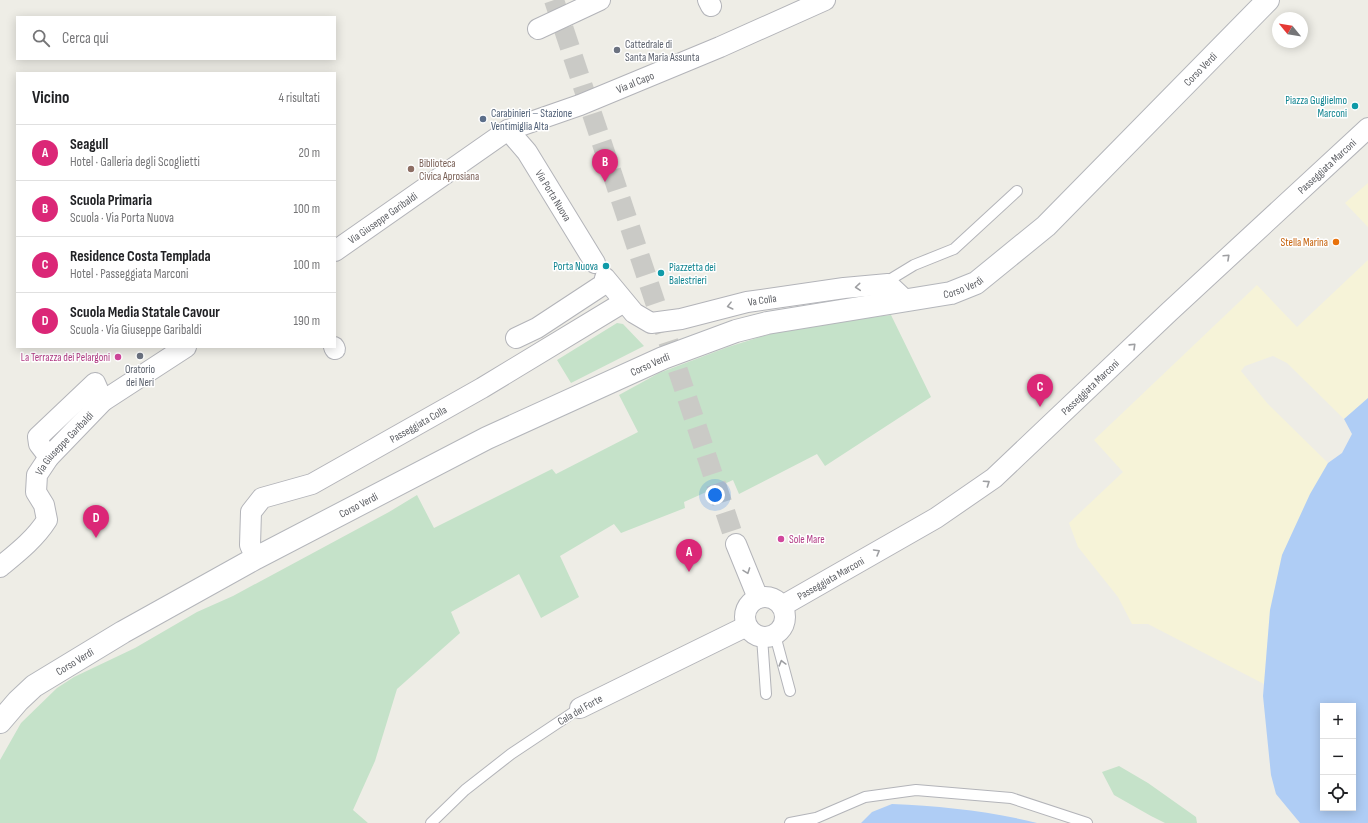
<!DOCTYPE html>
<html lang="it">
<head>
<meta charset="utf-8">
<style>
  body { margin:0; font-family:"Sofia Sans Condensed",sans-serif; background:#f6f6f6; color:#202124 }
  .controls { position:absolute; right:12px; bottom:12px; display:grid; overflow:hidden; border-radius:0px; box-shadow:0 2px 10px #0003 }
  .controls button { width:36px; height:36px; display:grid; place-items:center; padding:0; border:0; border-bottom:1px solid #e0e0e0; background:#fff; color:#202124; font:20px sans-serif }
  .compass { position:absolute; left:1272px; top:12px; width:36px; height:36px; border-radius:50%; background:#fff; box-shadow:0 2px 10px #0003; rotate:300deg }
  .you { position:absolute; left:715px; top:495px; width:14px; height:14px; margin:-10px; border:3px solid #fff; border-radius:50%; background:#1a73e8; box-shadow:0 0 0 6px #1a73e833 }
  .badge { display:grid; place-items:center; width:26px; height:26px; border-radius:50%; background:#db2777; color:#fff; font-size:13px; font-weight:700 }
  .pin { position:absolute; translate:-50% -33px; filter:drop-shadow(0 1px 2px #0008) }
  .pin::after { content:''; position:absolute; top:21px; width:14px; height:12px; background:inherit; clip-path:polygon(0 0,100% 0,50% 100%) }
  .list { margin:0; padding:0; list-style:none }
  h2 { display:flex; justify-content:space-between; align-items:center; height:52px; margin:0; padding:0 16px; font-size:17px }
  h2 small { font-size:13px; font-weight:400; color:#757577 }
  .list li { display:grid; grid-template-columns:26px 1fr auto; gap:12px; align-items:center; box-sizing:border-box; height:56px; padding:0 16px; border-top:1px solid #e0e0e0 }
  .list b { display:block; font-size:15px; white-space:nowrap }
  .list p { margin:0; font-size:13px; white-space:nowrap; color:#757577 }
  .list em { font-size:13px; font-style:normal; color:#757577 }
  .icon { flex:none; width:22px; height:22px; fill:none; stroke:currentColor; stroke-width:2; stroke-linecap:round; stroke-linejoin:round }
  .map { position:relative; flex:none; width:1368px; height:823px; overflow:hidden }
  .search { position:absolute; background:#fff; box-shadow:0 2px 10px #0003; left:16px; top:16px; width:320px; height:44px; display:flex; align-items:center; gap:10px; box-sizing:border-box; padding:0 14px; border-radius:0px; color:#757577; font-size:15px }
  .panel { position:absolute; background:#fff; box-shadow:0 2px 10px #0003; left:16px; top:72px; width:320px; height:276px; border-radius:0px }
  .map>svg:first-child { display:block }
  .green { fill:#c5e2c9 }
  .sand { fill:#f6f3d8 }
  .water { fill:#afcdf5; fill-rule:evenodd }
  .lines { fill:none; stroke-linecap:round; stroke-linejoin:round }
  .street-tunnel { stroke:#cacac6; stroke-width:20; stroke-dasharray:20 10; stroke-linecap:butt }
  .lane-casing { stroke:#b3b4b9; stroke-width:12 }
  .street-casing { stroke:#b3b4b9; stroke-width:22 }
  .secondary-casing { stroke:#b4b6bb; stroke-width:24 }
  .lane { stroke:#fff; stroke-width:10 }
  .street { stroke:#fff; stroke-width:20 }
  .secondary { stroke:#fff; stroke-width:22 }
  .oneway { stroke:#9e9fa2 }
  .worship-dot { fill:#6b7280; stroke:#fff; stroke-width:1.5 }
  .culture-dot { fill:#0f9aa8; stroke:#fff; stroke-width:1.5 }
  .service-dot { fill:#5c6f8a; stroke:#fff; stroke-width:1.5 }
  .education-dot { fill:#8d6e63; stroke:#fff; stroke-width:1.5 }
  .food-dot { fill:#e8710a; stroke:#fff; stroke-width:1.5 }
  .hotel-dot { fill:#d1479c; stroke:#fff; stroke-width:1.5 }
  .labels { text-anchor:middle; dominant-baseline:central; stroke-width:3; stroke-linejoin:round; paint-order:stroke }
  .worship-label { font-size:11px; fill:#5b616d; stroke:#fff; text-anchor:start }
  .street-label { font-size:11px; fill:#5d5f64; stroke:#fff }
  .culture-label { font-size:11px; fill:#0d838f; stroke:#fff; text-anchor:end }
  .service-label { font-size:11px; fill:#4e5e75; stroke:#fff; text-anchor:start }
  .education-label { font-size:11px; fill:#785e54; stroke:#fff; text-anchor:start }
  .food-label { font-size:11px; fill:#c56008; stroke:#fff; text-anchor:end }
  .hotel-label { font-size:11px; fill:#b23c85; stroke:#fff; text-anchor:end }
</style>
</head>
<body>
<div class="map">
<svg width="1368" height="823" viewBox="0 0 1368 823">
  <rect width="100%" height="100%" fill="#eeede6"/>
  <!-- green -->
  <path class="green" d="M891,315l40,82 -106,69 -8,-12 -78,40 -6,-14 -49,22 1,6 -64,25 -7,-9 -54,32 19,41 -38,21 -22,-44 -68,38 9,21 -63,56 -22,72 -22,49 15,13h-368v-63l21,-37 36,-35 17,-11 61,-29 62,-36 36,-16 156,-84 28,-17 17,33 118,-59 4,5 82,-42 -19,-37 40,-22 69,-26 71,-22z
    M617,323l6,1 21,22 -73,37 -14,-23z
    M1119,766l29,17 48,34 1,6h-32l-14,-7 -37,-21 -12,-23z"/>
  <!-- sand -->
  <path class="sand" d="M1368,183v44l-23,-24z
    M1368,260v138l-24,21 -57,-56 -14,-7 -28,10 -4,5 26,32 61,60 -37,72 -21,75 -6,74 -116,-60h-16l-14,-27 -40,-50 -9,-24 54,-51 -29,-32 163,-155 40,42z"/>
  <!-- water -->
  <path class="water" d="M1368,398v425h-68l-24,-29 -5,-19 -8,-79 7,-86 12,-55 28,-61 18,-31 14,-10 10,-19 -8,-15zM1323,706h30v102h-30z
    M892,804c49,2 97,7 145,19h-176l11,-11z"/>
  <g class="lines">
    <!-- street-tunnel -->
    <path class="street-tunnel" d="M554,0l182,544"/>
    <!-- lane casing -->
    <g class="lane-casing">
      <path id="lane" d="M888,284l3,-5 23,-14 40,-16 63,-58
        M775,635l15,56
        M762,637l4,57
        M431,823l34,-33 46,-36 69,-46
        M790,823l26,-5 49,-21 51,-7 95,8 76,25"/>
    </g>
    <!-- street casing -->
    <g class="street-casing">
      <g id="street">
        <path d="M708,0l3,6"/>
        <path d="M538,29l62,-29"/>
        <path id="s1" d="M508,130l19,22 68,111"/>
        <path id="s2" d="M335,251l173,-121 72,-25 140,-58 105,-47"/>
        <path id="s3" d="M605,278l29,35 17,10 30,-4 66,-17 97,-14 44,-4 17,16"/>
        <path d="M516,338l21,-10 70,-46"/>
        <path d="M334,347l1,2"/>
        <path d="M49,457l-10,-13 -1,-7 57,-54 8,18"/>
        <path d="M736,544l22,54"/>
        <path id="s4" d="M256,558l-6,-13 1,-33 11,-14 50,-14 170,-96 142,-86"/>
        <path id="s5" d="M0,567c17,-14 35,-28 47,-47l-3,-15 -8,-13 1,-17 12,-18 54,-56 83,-54"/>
        <circle cx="765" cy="617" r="20"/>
        <path id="s6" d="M782,606l154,-88 58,-40 175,-166 199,-184"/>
        <path d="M580,708l167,-82"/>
      </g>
    </g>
    <!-- secondary casing -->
    <g class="secondary-casing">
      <g id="secondary">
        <path id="s7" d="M0,722l18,-21 16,-15 89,-54 133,-74 231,-120 176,-80 73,-27 31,-8 184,-30 25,-10 70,-57 222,-226"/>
      </g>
    </g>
    <!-- lane -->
    <use href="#lane" class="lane"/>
    <!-- street -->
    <use href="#street" class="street"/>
    <!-- secondary -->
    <use href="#secondary" class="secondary"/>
  </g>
  <!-- one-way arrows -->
  <defs><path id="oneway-chevron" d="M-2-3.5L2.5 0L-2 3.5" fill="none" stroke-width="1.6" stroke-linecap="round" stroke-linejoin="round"/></defs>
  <g class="oneway">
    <use href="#oneway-chevron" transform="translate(1227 257) rotate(-43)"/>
    <use href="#oneway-chevron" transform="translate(858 287) rotate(175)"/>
    <use href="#oneway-chevron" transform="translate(730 306) rotate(166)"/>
    <use href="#oneway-chevron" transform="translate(1133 346) rotate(-44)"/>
    <use href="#oneway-chevron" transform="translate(987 483) rotate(-34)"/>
    <use href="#oneway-chevron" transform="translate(877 552) rotate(-30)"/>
    <use href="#oneway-chevron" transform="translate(747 571) rotate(70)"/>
    <use href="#oneway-chevron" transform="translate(782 663) rotate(-105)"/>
  </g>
  <!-- markers -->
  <g class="worship-dot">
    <circle cx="617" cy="50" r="4"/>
    <circle cx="140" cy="356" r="4"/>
  </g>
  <g class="culture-dot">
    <circle cx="1355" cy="106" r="4"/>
    <circle cx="606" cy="266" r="4"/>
    <circle cx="661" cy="273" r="4"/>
  </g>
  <circle class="service-dot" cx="483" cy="119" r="4"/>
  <circle class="education-dot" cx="411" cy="169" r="4"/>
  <circle class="food-dot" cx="1336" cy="242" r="4"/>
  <g class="hotel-dot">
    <circle cx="118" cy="357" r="4"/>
    <circle cx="781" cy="539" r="4"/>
  </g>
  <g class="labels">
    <!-- worship labels -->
    <g class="worship-label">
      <text x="625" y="44">Cattedrale di<tspan x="625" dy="13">Santa Maria Assunta</tspan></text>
      <text x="140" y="369" text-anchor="middle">Oratorio<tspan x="140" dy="13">dei Neri</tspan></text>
    </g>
    <!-- street labels -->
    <g class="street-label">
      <text stroke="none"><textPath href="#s7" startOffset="1393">Corso Verdi</textPath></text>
      <text stroke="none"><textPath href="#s2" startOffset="347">Via al Capo</textPath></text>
      <text stroke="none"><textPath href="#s6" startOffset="704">Passeggiata Marconi</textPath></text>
      <text stroke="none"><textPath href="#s1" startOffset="80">Via Porta Nuova</textPath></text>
      <text stroke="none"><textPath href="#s2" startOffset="58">Via Giuseppe Garibaldi</textPath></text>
      <text stroke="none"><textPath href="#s7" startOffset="1069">Corso Verdi</textPath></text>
      <text stroke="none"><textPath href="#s3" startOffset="179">Va Colla</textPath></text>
      <text stroke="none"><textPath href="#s7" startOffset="745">Corso Verdi</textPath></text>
      <text stroke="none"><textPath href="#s6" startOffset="380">Passeggiata Marconi</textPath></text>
      <text stroke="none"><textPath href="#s4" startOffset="239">Passeggiata Colla</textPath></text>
      <text stroke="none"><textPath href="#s5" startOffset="156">Via Giuseppe Garibaldi</textPath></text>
      <text stroke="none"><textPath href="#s7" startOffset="421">Corso Verdi</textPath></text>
      <text stroke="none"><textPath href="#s6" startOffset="56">Passeggiata Marconi</textPath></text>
      <text stroke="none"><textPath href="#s7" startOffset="97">Corso Verdi</textPath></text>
      <text transform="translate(580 710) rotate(-30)">Cala del Forte</text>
    </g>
    <!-- culture labels -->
    <g class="culture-label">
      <text x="1347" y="100">Piazza Guglielmo<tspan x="1347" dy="13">Marconi</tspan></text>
      <text x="598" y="266">Porta Nuova</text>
      <text x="669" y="267" text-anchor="start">Piazzetta dei<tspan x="669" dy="13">Balestrieri</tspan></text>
    </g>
    <!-- service labels -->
    <g class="service-label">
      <text x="491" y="113">Carabinieri – Stazione<tspan x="491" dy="13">Ventimiglia Alta</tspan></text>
    </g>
    <!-- education labels -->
    <g class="education-label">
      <text x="419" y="163">Biblioteca<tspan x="419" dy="13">Civica Aprosiana</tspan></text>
    </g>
    <!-- food labels -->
    <g class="food-label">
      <text x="1328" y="242">Stella Marina</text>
    </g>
    <!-- hotel labels -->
    <g class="hotel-label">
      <text x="110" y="357">La Terrazza dei Pelargoni</text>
      <text x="789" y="539" text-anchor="start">Sole Mare</text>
    </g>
  </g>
</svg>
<div class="controls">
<button>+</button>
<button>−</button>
<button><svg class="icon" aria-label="locate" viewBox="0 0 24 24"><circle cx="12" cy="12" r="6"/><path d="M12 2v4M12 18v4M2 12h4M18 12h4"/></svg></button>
</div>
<svg class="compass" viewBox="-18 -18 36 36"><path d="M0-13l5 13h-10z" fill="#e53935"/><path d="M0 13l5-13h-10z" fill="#757577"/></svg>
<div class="you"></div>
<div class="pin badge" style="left:689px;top:572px">A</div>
<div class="pin badge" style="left:605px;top:182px">B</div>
<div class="pin badge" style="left:1040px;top:407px">C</div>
<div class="pin badge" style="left:96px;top:538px">D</div>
<div class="search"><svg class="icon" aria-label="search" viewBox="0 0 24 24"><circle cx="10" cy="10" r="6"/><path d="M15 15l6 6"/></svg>Cerca qui</div>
<section class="panel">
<h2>Vicino<small>4 risultati</small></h2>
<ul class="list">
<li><span class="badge">A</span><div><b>Seagull</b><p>Hotel · Galleria degli Scoglietti</p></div><em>20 m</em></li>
<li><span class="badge">B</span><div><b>Scuola Primaria</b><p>Scuola · Via Porta Nuova</p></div><em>100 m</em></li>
<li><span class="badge">C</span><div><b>Residence Costa Templada</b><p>Hotel · Passeggiata Marconi</p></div><em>100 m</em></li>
<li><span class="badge">D</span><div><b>Scuola Media Statale Cavour</b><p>Scuola · Via Giuseppe Garibaldi</p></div><em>190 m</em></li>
</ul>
</section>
</div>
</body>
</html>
